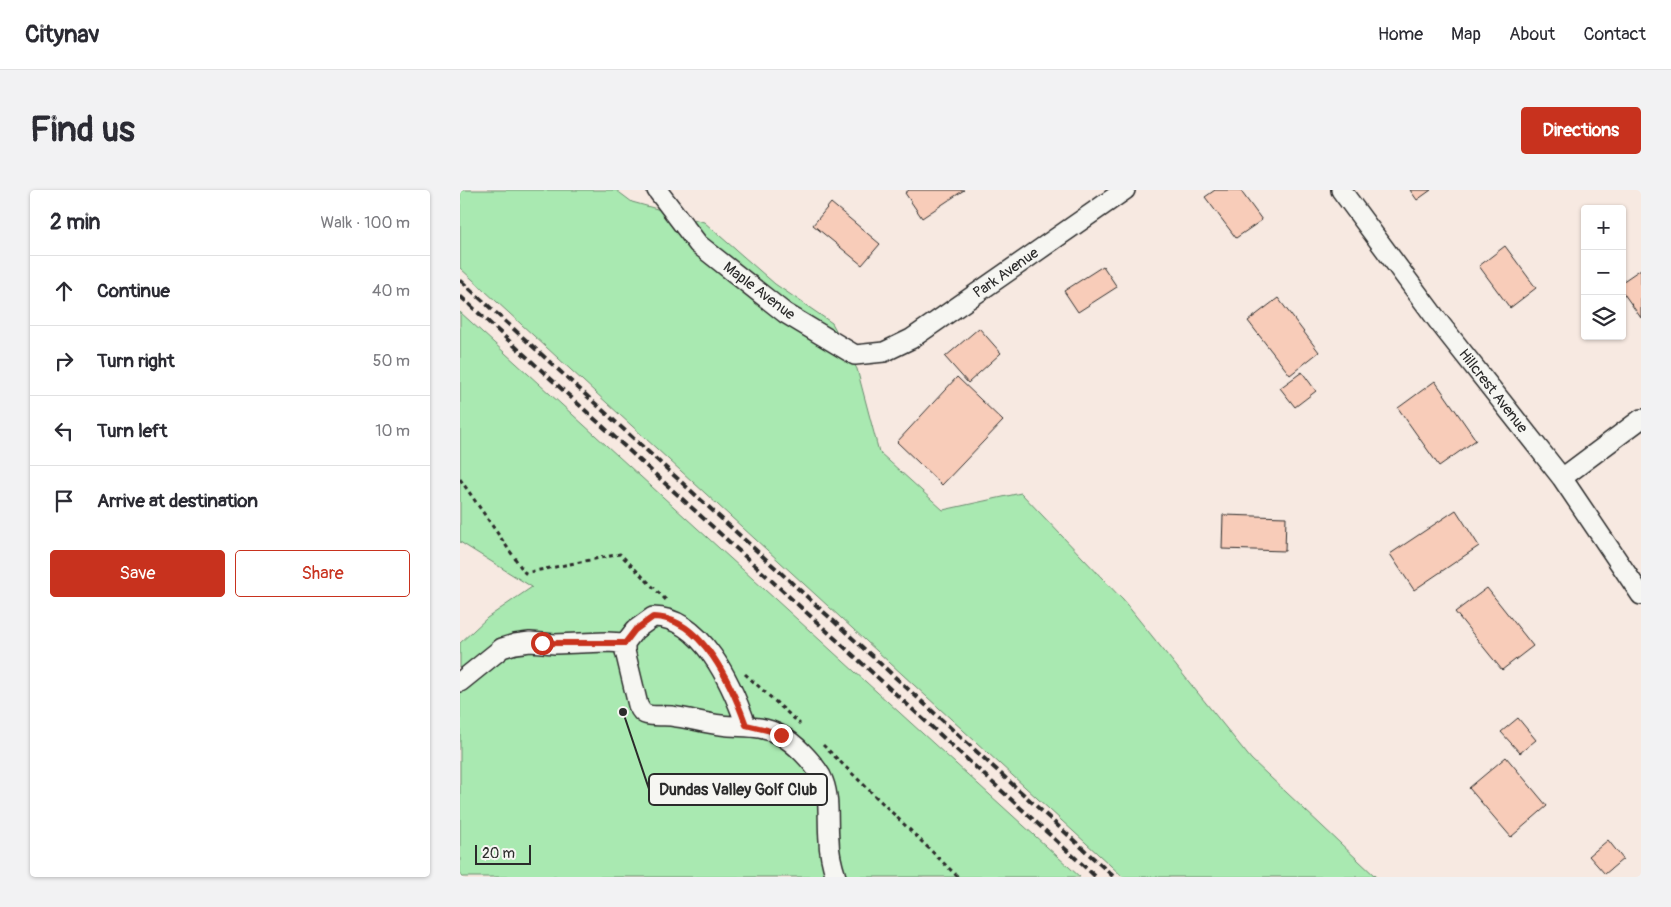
<!DOCTYPE html>
<html lang="en">
<head>
<meta charset="utf-8">
<style>
  body { margin:0; font-family:Pangolin,sans-serif; background:#f2f2f3; color:#2b2b33 }
  .controls { position:absolute; right:15px; top:15px; display:grid; overflow:hidden; border-radius:5px; box-shadow:0 1px 4px #0004 }
  .controls button { width:45px; height:45px; display:grid; place-items:center; padding:0; border:0; border-bottom:1px solid #e1e1e2; background:#fff; color:#2b2b33; font:25px sans-serif }
  .scale { position:absolute; left:15px; bottom:12px; width:56px; box-sizing:border-box; padding-left:5px; border:2px solid #2b2b2b; border-top:0; font-size:14px; line-height:18px; white-space:nowrap; color:#2b2b2b; -webkit-text-stroke:4px #f6f6f2; paint-order:stroke }
  .stop { position:absolute; width:15px; height:15px; margin:-11px; border:4px solid #c8321e; border-radius:50%; background:#fff }
  .stop.end { background:#c8321e; border-color:#fff; box-shadow:0 1px 5px #0008 }
  .list { margin:0; padding:0; list-style:none }
  h2 { display:flex; justify-content:space-between; align-items:center; height:65px; margin:0; padding:0 20px; font-size:21px }
  h2 small { font-size:16px; font-weight:400; color:#7c7c81 }
  .list li { display:grid; grid-template-columns:32px 1fr auto; gap:15px; align-items:center; box-sizing:border-box; height:70px; padding:0 20px; border-top:1px solid #e1e1e2 }
  .list b { display:block; font-size:19px; white-space:nowrap }
  .list em { font-size:16px; font-style:normal; color:#7c7c81 }
  .actions { display:flex; gap:10px; padding:15px 20px }
  .actions a { flex:1; padding:11px 0; border:1px solid #c8321e; border-radius:5px; text-align:center; font-size:18px; color:#c8321e }
  .actions .main { background:#c8321e; color:#fff }
  .icon { flex:none; width:28px; height:28px; fill:none; stroke:currentColor; stroke-width:2; stroke-linecap:round; stroke-linejoin:round }
  .map { position:relative; flex:none; width:1181px; height:687px; overflow:hidden; border-radius:5px }
  header { display:flex; align-items:center; gap:30px; box-sizing:border-box; height:70px; padding:0 25px; background:#fff; border-bottom:1px solid #e1e1e2 }
  header strong { font-size:24px }
  nav { display:flex; gap:28px; margin-inline-start:auto; font-size:18px }
  .intro { display:flex; align-items:center; justify-content:space-between; box-sizing:border-box; height:120px; padding:0 30px }
  h1 { margin:0; font-size:35px }
  .button { padding:12px 22px; border-radius:5px; background:#c8321e; color:#fff; font-size:18px; font-weight:700 }
  main { display:flex; gap:30px; padding:0 30px }
  aside { flex:1; background:#fff; border-radius:5px; box-shadow:0 1px 4px #0004 }
  .map>svg:first-child { display:block }
  .green { fill:#a9e9b1; stroke:#6a8a6e }
  .building { fill:#f8ccb9; stroke:#2b2b2b }
  .lines { fill:none; stroke-linecap:round; stroke-linejoin:round }
  .minor-casing { stroke:#2b2b2b; stroke-width:22 }
  .path { stroke:#2b2b2b; stroke-width:3; stroke-dasharray:4 4; stroke-linecap:butt }
  .minor { stroke:#f6f6f2; stroke-width:19 }
  .rail { stroke:#2b2b2b; stroke-width:4; stroke-dasharray:8 4; stroke-linecap:butt }
  .route { stroke:#c8321e; stroke-width:6 }
  .labels { text-anchor:middle; dominant-baseline:central; stroke-width:4.5; stroke-linejoin:round; paint-order:stroke }
  .street-label { font-size:15px; fill:#2b2b2b; stroke:#f6f6f2 }
  .leader { fill:none; stroke:#2b2b2b; stroke-width:2 }
  .callout-dot { fill:#2b2b2b; stroke:#f6f6f2; stroke-width:2 }
  .callout { fill:#f6f6f2; stroke:#2b2b2b; stroke-width:2 }
  .callout-label { font-size:16px; text-anchor:middle; font-weight:bold; fill:#2b2b2b }
</style>
</head>
<body>
<header>
<strong>Citynav</strong>
<nav><a>Home</a><a>Map</a><a>About</a><a>Contact</a></nav>
</header>
<div class="intro"><h1>Find us</h1><a class="button">Directions</a></div>
<main>
<aside>
<h2>2 min<small>Walk · 100 m</small></h2>
<ul class="list">
<li><svg class="icon" aria-label="ahead" viewBox="0 0 24 24"><path d="M12 20V5M6 11l6-6 6 6"/></svg><div><b>Continue</b></div><em>40 m</em></li>
<li><svg class="icon" aria-label="right" viewBox="0 0 24 24"><path d="M7 20v-9h11M14 6l5 5-5 5"/></svg><div><b>Turn right</b></div><em>50 m</em></li>
<li><svg class="icon" aria-label="left" viewBox="0 0 24 24"><path d="M17 20v-9H6M10 6l-5 5 5 5"/></svg><div><b>Turn left</b></div><em>10 m</em></li>
<li><svg class="icon" aria-label="arrive" viewBox="0 0 24 24"><path d="M6 21V4h12l-3 4 3 4H6"/></svg><div><b>Arrive at destination</b></div></li>
</ul>
<div class="actions"><a class="main">Save</a><a>Share</a></div>
</aside>
<div class="map">
<svg width="1181" height="687" viewBox="0 0 1181 687">
  <rect width="100%" height="100%" fill="#f7e9e1"/>
  <filter id="ink" filterUnits="userSpaceOnUse"><feTurbulence type="fractalNoise" baseFrequency=".02" numOctaves="2"/><feDisplacementMap in="SourceGraphic" scale="10" xChannelSelector="R" yChannelSelector="G"/><feConvolveMatrix kernelMatrix="1 2 1 2 8 2 1 2 1" color-interpolation-filters="sRGB"/></filter>
  <g filter="url(#ink)">
    <!-- green -->
    <path class="green" d="M0,0h156l16,12 72,20 71,62 57,39 25,46 22,83 64,58 78,-17 102,107 128,159 125,118h-253l-663,-609z
      M0,122l620,565h-620v-234l27,-25 45,-31 -72,-45z"/>
    <!-- building -->
    <path class="building" d="M449,0h55l-42,28 -17,-25z
      M755,0h25l22,30 -26,18 -31,-41z
      M950,0h21l-14,10z
      M371,13l49,41 -18,21 -49,-40z
      M1045,56l31,42 -26,20 -31,-42z
      M643,76l14,21 -39,25 -14,-21z
      M1181,79v49l-19,-27v-9z
      M818,108l41,54 -29,23 -42,-54z
      M519,138l22,25 -33,30 -23,-26z
      M842,182l14,19 -21,16 -15,-19z
      M497,187l46,44 -61,64 -45,-43z
      M975,191l41,59 -37,26 -41,-58z
      M996,320l23,36 -65,44 -24,-36z
      M763,325l63,2 -1,34 -63,-2z
      M1027,398l46,58 -31,24 -47,-58z
      M1058,528l18,22 -16,13 -19,-21z
      M1046,567l41,49 -36,31 -42,-49z
      M1148,650l15,19 -18,15 -16,-18z"/>
    <g class="lines">
      <!-- minor casing -->
      <g class="minor-casing">
        <path id="minor" d="M197,0l41,54 87,69 70,42 29,-3 27,-13 214,-149
          M881,0l97,131 124,157 79,117
          M1102,288l79,-59
          M0,492l36,-29 6,-5 13,-4 15,-2 25,2 51,-2 19,1
          M286,535c-14,-40 -44,-108 -93,-108l-18,13 -10,13v8l13,54c2,4 3,7 7,9 7,3 18,1 26,2 17,2 33,7 50,9 21,3 39,-1 59,10 15,8 32,26 41,41 10,19 6,43 8,64 0,13 3,25 7,37"/>
      </g>
      <!-- path -->
      <path class="path" d="M0,289l65,94 95,-19 46,46
        M285,484l55,50
        M363,555l135,132"/>
      <!-- minor -->
      <use href="#minor" class="minor"/>
      <!-- rail -->
      <path class="rail" d="M0,90l654,597
        M0,106l636,581"/>
    </g>
  </g>
  <g class="lines" filter="url(#ink)">
    <!-- route -->
    <path class="route" d="M82,453h83l10,-13 18,-13c49,0 79,69 93,108l21,5 14,5"/>
  </g>
  <g class="labels">
    <!-- street labels -->
    <g class="street-label">
      <text transform="translate(546 83) rotate(-35)">Park Avenue</text>
      <text transform="translate(299 101) rotate(37)">Maple Avenue</text>
      <text transform="translate(1033 201) rotate(52)">Hillcrest Avenue</text>
    </g>
  </g>
  <!-- callouts -->
  <path class="leader" d="M163 522L189 599"/>
  <circle class="callout-dot" cx="163" cy="522" r="5"/>
  <rect class="callout" x="189" y="584" width="178" height="31" rx="5"/>
  <g class="callout-label">
    <text x="278" y="605">Dundas Valley Golf Club</text>
  </g>
</svg>
<div class="controls">
<button>+</button>
<button>−</button>
<button><svg class="icon" aria-label="layers" viewBox="0 0 24 24"><path d="M12 4l9 5-9 5-9-5zM3 14l9 5 9-5"/></svg></button>
</div>
<div class="scale">20 m</div>
<div class="stop" style="left:82px;top:453px"></div>
<div class="stop end" style="left:321px;top:545px"></div>
</div>
</main>
</body>
</html>
